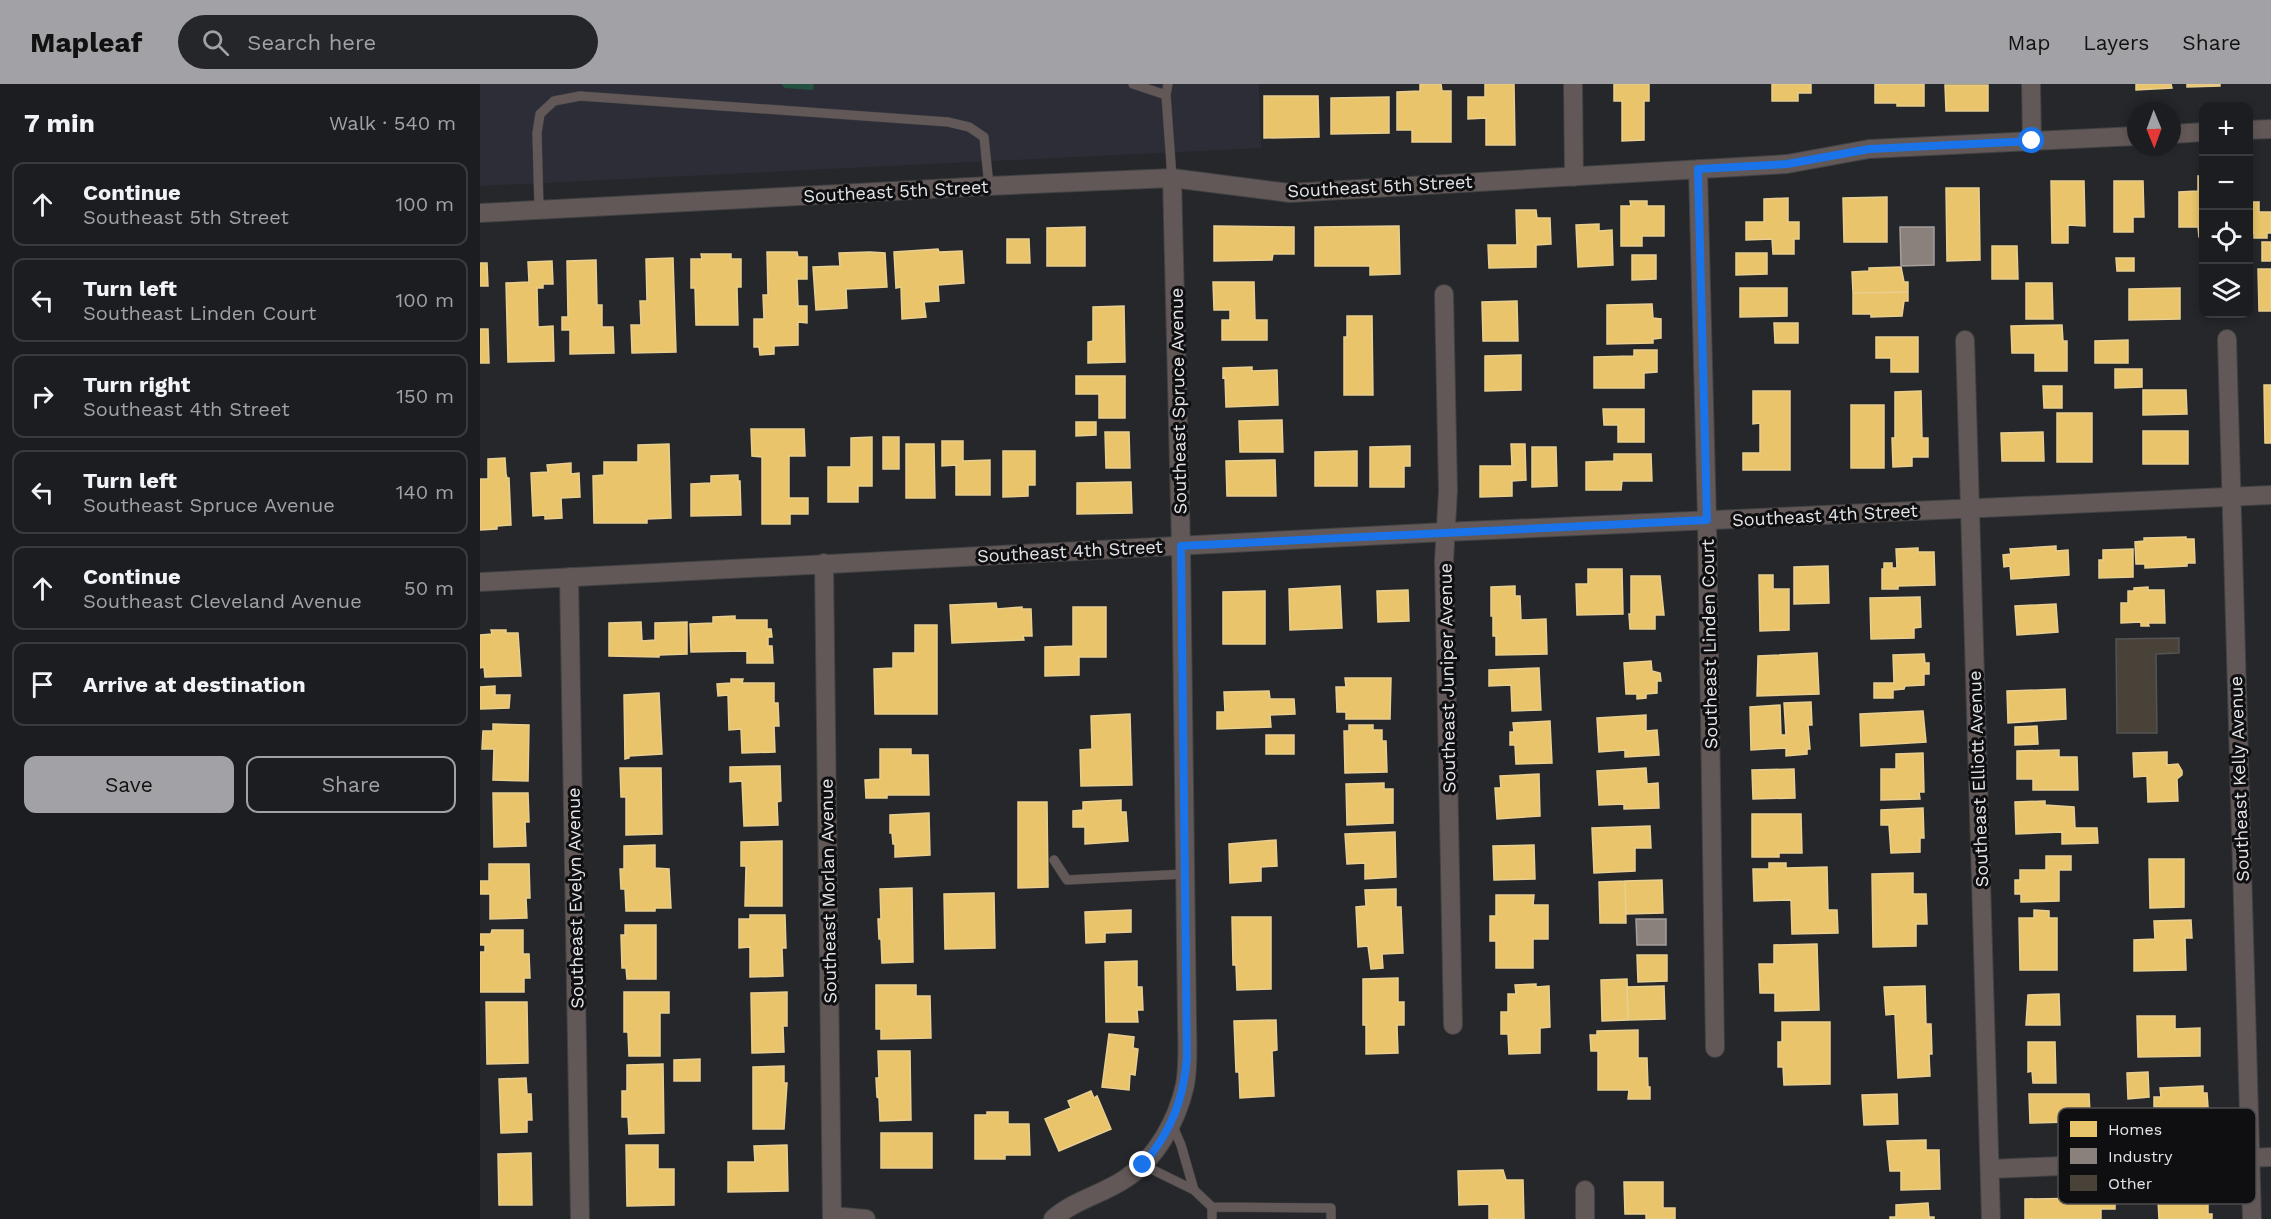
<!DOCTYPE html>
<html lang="en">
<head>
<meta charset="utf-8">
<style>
  body { margin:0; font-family:"Work Sans",sans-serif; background:#252629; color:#f1f3f6 }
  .controls { position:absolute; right:18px; top:18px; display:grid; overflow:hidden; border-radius:12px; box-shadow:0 3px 9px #0003 }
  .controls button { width:54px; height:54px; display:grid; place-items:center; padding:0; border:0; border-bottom:2px solid #3a3b3e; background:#1c1d20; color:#f1f3f6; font:30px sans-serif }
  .compass { position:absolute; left:1647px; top:18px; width:54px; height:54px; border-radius:50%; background:#1c1d20; box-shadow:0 3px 9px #0003; rotate:179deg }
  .stop { position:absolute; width:18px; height:18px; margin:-14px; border:4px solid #1a73e8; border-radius:50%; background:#fff }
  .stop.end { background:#1a73e8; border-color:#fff; box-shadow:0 2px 6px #0008 }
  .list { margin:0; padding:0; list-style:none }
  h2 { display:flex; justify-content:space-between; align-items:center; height:78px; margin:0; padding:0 24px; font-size:26px }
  h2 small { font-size:20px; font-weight:400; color:#a0a2a5 }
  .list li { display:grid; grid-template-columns:39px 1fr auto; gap:18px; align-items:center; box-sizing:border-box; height:84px; margin:0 12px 12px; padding:0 12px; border:2px solid #3a3b3e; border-radius:12px }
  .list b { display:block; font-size:22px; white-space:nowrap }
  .list p { margin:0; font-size:20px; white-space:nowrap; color:#a0a2a5 }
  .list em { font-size:20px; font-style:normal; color:#a0a2a5 }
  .actions { display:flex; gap:12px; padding:18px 24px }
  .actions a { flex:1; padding:14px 0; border:2px solid #a2a2a6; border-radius:12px; text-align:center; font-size:21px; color:#a2a2a6 }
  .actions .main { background:#a2a2a6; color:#111 }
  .icon { flex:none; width:33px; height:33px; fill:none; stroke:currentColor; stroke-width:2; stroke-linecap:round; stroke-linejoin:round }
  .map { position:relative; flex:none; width:1791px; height:1135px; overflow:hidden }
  header { display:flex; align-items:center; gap:36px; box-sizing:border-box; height:84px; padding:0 30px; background:#a2a2a6; color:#111 }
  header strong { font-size:28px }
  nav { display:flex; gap:33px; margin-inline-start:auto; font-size:21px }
  .search { width:420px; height:54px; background:#252629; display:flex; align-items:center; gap:15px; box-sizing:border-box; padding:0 21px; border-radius:33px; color:#a0a2a5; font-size:22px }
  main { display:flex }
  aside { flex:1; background:#1c1d20 }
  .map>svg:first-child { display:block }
  .built { fill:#2c2d37 }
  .green { fill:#22523f }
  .homes { fill:#e9c46a; stroke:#e8ce90; stroke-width:1.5 }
  .industry { fill:#8a817c; stroke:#a59f9c; stroke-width:1.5 }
  .building { fill:#494239; stroke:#535353; stroke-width:1.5 }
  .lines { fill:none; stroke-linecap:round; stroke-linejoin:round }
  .service-casing { stroke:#414244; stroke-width:10 }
  .minor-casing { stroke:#414244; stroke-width:20 }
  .service { stroke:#625857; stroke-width:9 }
  .minor { stroke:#625857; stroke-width:18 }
  .route { stroke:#1a73e8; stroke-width:8 }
  .labels { text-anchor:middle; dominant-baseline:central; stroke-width:6; stroke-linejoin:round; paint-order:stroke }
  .street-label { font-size:18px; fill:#e4e5e8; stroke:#0f0f11 }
  .key { fill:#0f0f11; stroke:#4f4f52; stroke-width:1.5 }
  .key-label { font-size:16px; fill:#e4e5e8 }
</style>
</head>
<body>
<header>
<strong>Mapleaf</strong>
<div class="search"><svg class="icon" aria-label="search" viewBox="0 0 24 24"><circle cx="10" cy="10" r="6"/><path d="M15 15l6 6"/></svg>Search here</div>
<nav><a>Map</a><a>Layers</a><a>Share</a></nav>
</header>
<main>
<aside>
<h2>7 min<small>Walk · 540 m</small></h2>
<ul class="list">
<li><svg class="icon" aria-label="ahead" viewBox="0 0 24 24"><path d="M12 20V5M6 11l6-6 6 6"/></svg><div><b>Continue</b><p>Southeast 5th Street</p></div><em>100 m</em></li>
<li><svg class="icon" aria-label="left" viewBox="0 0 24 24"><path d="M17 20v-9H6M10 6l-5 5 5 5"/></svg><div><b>Turn left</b><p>Southeast Linden Court</p></div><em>100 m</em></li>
<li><svg class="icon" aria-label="right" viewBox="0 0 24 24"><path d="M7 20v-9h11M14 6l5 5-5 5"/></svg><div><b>Turn right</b><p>Southeast 4th Street</p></div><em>150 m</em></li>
<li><svg class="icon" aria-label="left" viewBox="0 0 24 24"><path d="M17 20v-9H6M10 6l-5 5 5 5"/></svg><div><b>Turn left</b><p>Southeast Spruce Avenue</p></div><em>140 m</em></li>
<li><svg class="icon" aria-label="ahead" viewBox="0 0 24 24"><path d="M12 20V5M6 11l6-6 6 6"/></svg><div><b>Continue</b><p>Southeast Cleveland Avenue</p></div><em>50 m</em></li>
<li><svg class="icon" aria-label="arrive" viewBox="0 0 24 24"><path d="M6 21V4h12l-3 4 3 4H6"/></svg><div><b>Arrive at destination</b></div></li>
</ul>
<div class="actions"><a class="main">Save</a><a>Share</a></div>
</aside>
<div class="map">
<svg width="1791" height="1135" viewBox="0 0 1791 1135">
  <rect width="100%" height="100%" fill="#26272a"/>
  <!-- built -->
  <path class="built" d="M0,0h779l2,64 -781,38z"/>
  <!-- green -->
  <path class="green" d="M301,0h33l-1,6 -28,-2z"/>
  <!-- homes -->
  <path class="homes" d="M940,0h21l1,7h9v51h-39v-12h-15v-38l23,-1z
    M1005,0h29l1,61h-29v-27l-18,1v-22h17z
    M1134,0h35v17h-5v39l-22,1v-40h-8z
    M1292,0h39v9h-13v8h-26z
    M1395,0h49v22h-27v-3h-22z
    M1656,0h35l1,4 -36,2z
    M1707,0h33v2l-33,1z
    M1465,1h43v26h-42z
    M784,12h54l1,41 -55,1z
    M909,13v36l-58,1v-36z
    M1718,92h6v61h-5l-1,-10h-19v-35l19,-1z
    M1571,97h33l1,45 -17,-1v18h-16z
    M1634,97h29l1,36h-11v15h-19z
    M1466,104h33l1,72 -33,1z
    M1407,113v45h-43l-1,-44z
    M1308,114v24h11v17h-5v15h-21l-1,-15 -26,1v-18h18v-23z
    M1150,117h17v5h17v30h-22v10h-21v-40h10z
    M1768,118h11v10h12v21h-4v5h-13v-5h-6z
    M1036,126h20l1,8h13l1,26 -15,1v22l-47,1 -1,-23h29z
    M1119,140v7l13,-1 1,35 -35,2 -2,-42z
    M734,142l80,1v27h-21l-1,6 -58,1z
    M919,142l1,48 -30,1v-9h-55v-39z
    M605,143v39h-38v-38z
    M527,155h22l1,24h-23z
    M1782,158h9v19h-9z
    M1512,162h25l1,33h-26z
    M458,165l1,3 23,-1 2,32 -26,2 1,16 -15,1 2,15 -24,2 -1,-32 -5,1 -2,-36z
    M287,168h30l1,5h9v22h-10l1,27h9v17l-9,-1v23l-24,1v8l-14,1 -1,-8h-5v-28h10l-1,-24h5z
    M390,168l15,1 2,34 -41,2 1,19 -31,2 -3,-43 27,-1 -1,-13z
    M1256,169h31v21l-31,1z
    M221,170h30v5h10v28h-4l1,38h-42l-1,-37h-4v-29h11z
    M1152,171h24v24l-24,1z
    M193,174l3,94 -44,1 -1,-28h10l-1,-24h7l-1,-42z
    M1636,174h18v13h-17z
    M116,176l1,45h5v22h11l1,26 -44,1v-24h-8v-13h6l-1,-56z
    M72,177l1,23h-10v4h-6l1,39 15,-1 1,35 -46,1 -2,-79 23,-1 -1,-20z
    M0,179h7l1,23h-8z
    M1421,183l3,15h4v10l-55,1 -1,-21 17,-1v-3z
    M1778,185h13v42h-12z
    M733,198h41l1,38h12v20h-45v-20h8v-10h-16z
    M1546,199h26l1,36h-27z
    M1260,204h47v28l-47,1z
    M1700,204v31l-51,1v-31z
    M1428,208v9h-4l-2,15 -31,1v-3h-18v-21z
    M1037,217l1,40h-35l-1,-39z
    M1172,220l1,14 8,1v19l-8,1v4l-46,1v-39z
    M644,222l1,56 -37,1v-21l5,-1v-34z
    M867,232h25l1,79h-29v-58h3z
    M1294,239h24v20h-23z
    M1582,241l1,16h4v30h-32v-18h-23l-1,-27z
    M0,245h8l1,34h-9z
    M1396,253h42v35h-27v-14h-15z
    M1648,256v23h-33v-22z
    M1154,266h23v22l-13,1v15h-50v-31l40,-1z
    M1041,271v35l-36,1v-35z
    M772,283v4l25,-1 1,35 -52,2 -1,-30 -2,1v-10z
    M1635,285h27v18l-27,1z
    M596,292h49v42h-26v-24h-23z
    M1784,301h7v58h-6z
    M1563,302h19v22h-18z
    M1663,306h43l1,24 -44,1z
    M1273,307h37v79h-47v-17h17v-30l-7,1z
    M1441,307l1,47h6v19h-16v9l-19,1 -1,-29h3v-46z
    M1371,321h33v63h-33z
    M1123,325h41v33h-26v-17h-14z
    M1577,329h35v49h-35z
    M802,336l1,32h-43l-1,-31z
    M596,338h20v13l-20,1z
    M271,345h53l1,27h-16v42h19v16h-18v10h-28v-67l-10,-1z
    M1663,347h45v33h-45z
    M625,348h24l1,36h-24z
    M1563,348l1,29h-42l-1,-28z
    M392,353v49h-14v16h-30v-35h23v-29z
    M403,353h16v32h-16z
    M462,357h21v20l27,-1v35h-34v-30l-14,1z
    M189,360l2,74 -24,1v4h-53l-1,-47 11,-1v-13h34v-17z
    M426,360h28l1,54h-29z
    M1031,360h14l1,36 -14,1v15l-32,1v-31h32z
    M930,362v20h-6v21h-34v-40z
    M1052,363h24l1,39 -25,1z
    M523,367h32v34h-7v11l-25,1z
    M877,367v35h-42v-34z
    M1134,370h37l1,27h-30l-1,9h-35v-28l28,-1z
    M25,374l1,16 1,4h2l2,47 -14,1v3l-17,1v-51h8v-20z
    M795,376l1,36h-49l-1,-35z
    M91,379v11l8,-1 1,24 -19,1 1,20 -17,1v-4l-12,1 -2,-43 17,-1 -1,-7z
    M258,391v6h2l1,34 -50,1v-32l20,-1v-7z
    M651,398l1,31 -55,1v-31z
    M1706,453v2h8l1,24h-8v3l-42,2v-4h-9l-1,-22 9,-1v-3z
    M1576,462v5l12,-1 1,25 -58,4 -1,-13 -6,1 -1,-12 8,-1 -1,-5z
    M1438,464v4h16l1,33 -37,1v3h-16v-20h2v-6h8v5h5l-1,-19z
    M1653,465v28l-34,1v-18h4v-10z
    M1348,482l1,37 -35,1v-37z
    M1108,485h34l1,45 -46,1 -1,-31h12z
    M1279,491h14v14h16v41l-29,1z
    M1151,492h29l4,39h-9v14h-25l-1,-15h2z
    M860,502l2,42 -52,2 -1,-41z
    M1035,502v10h5l1,24 25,-1 1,35 -51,1v-19h-3v-20h-2v-29z
    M1668,503v3h16l1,33h-17l1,3h-8v-4l-20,1v-20h7v-12h6v-3z
    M928,506l1,31 -31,1 -1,-31z
    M785,507v53h-42v-52z
    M1440,513l1,30 -7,1v10l-43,1 -1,-41z
    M516,519l1,6 25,-2v2h9l1,27h-9l1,4 -72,3 -2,-38z
    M1576,520l2,28 -41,3 -2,-29z
    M593,523h33v50h-27v18l-34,1v-29l28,-1z
    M255,532v4h32v9h4l1,8h-4v9h4l1,17h-26v-12l-56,1 -1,-28 23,-1v-6z
    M161,538l1,19 13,-1v-17l32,-1v32l-28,1v2l-50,-1v-33z
    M435,541h22v89h-62l-1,-45 19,-1v-15h22z
    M11,546h15v3h12l3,43 -36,1 -1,-10 -4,1v-33l12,-1z
    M1337,569l2,41 -62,2 1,-40z
    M1444,570l1,9h4v11h-5v11l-19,1 -1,3 -11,1v8h-19v-15h20l-1,-28z
    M1171,577l1,10 8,2 1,8h-4v12l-11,1v4l-9,1v-5h-11l-2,-31z
    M1059,584l2,42 -29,1 -1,-26 -22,1v-16z
    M865,594h46l-1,41h-44v-7h-9l-1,-25h10z
    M251,595h12l-1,4h32v20h4l1,23h-5l1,26 -33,1 -1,-24 -12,1 -1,-35 -10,1 -1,-12 14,-1z
    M15,602v9h15l-1,13 -29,1v-22z
    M1585,605l1,30 -58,4 -1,-32z
    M789,607l1,8h24l1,15 -25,1 1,12 -54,2v-17h8l-1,-20z
    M179,609l3,61 -33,2v2l-4,1 -1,-64z
    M1331,618l1,23h-4l2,24h-3v5l-21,2v-8l-35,2 -1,-43 30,-2 1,30h5l-2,-32z
    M1443,627l3,31 -65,4 -1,-32z
    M650,630l2,71 -51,1 -1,-36 12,-1 -1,-33z
    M1166,631v16l11,-1 2,25 -34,2v-7l-26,2 -2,-34z
    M1070,637l2,42 -36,1 -1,-19h-5v-13h4l-1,-9z
    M13,640l36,1 -1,56 -35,-1 1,-31h-12l1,-18h10z
    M869,641h24v5h9v11h4l1,31 -42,1 -1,-42h5z
    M1557,642l1,18 -23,1v-18z
    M786,651h28v19h-28z
    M400,665h31v6h17l1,40h-42v3h-21l-1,-18 15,-1z
    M1579,666v7h18l1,33h-45v-11h-16v-28z
    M1687,668v13l11,-1 4,7v4l-5,4 1,22 -30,1 -1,-26 -13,1 -1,-24z
    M1443,669l1,39h-5l1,7 -39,1v-31h15v-15z
    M300,682l1,35 -4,1 1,23 -34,1 -2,-45 -12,1v-15z
    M140,684h41l1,66 -36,1v-38h-5z
    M1166,684l1,16 11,-1 1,25 -35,1v-5l-25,1 -2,-34z
    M1314,685l1,29 -42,1 -1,-29z
    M1059,690l1,42 -43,3 -2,-31h6l-1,-12z
    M904,699v6h9v34l-46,2 -1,-41z
    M13,709h35l1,29h-4l1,24 -32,1z
    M641,716v12h5l2,29 -43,3v-17h-12v-16l10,-1v-8z
    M1565,717v4l29,2 1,21h22l1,15 -36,1v-12l-46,2 -1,-32z
    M538,718h29l1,85 -30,1z
    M1443,724l1,30h-4v14l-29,1 -2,-28h-8v-15z
    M449,729l1,42 -35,2v-13h-2l-1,-11h-2v-18z
    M1272,730h49l1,39h-23v4h-27z
    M1170,742l1,22h-16v23l-41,2 -2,-45z
    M915,748l1,45 -31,2v-16l-18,1 -2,-30z
    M796,756l1,26 -16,1v14l-31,2 -1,-39z
    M302,757v65h-37l1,-40h-5v-24z
    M175,761v23l14,1 2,39h-16v3h-29l-1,-22h-4l-1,-20h4v-23z
    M1054,761l1,34 -41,1 -1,-34z
    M1566,772h25v14h-12v31l-38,1v-8h-6v-14h5v-10h26z
    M1669,775h35v48l-34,1z
    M1289,779h17v5l41,-1 1,43h9l1,23 -46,1 -1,-34 -37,1 -1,-32h16z
    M9,780h40l1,34h-4l1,20 -37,1v-25h-10v-13h9z
    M1433,789v21h13l1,30h-11v22l-43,1 -1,-73z
    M1182,796l1,33 -37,1 -1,-33z
    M1145,797l1,42h-26l-1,-41z
    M432,804l1,74 -31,1 -1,-24h-2l-1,-20h3l-1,-30z
    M916,805v18h5l2,46 -21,1 1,14 -12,1 -3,-23 -10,1 -2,-40 10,-1 -1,-16z
    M514,809l1,55 -50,1 -1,-55z
    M1016,811h38l-1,10h15v34h-15v29h-37v-27h-6v-25h6z
    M651,826v22l-26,1v9l-19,1 -1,-31z
    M1554,826l15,1v7h8v52h-37l-1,-52h15z
    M270,831h35l1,33h-4l1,28 -33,1v-30l-11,1v-29h11z
    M752,833h39v72l-34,1 -1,-25h-3z
    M1711,836l1,18h-7l1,32 -52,1v-31l21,-1 -1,-18z
    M145,841h31v54h-29l-1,-11h-4l-1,-33h4z
    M12,846h31v24h6l1,24h-6v14h-44v-40h5v-7h-5v-11h11z
    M1337,860l2,66 -44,1v-18h-15l-1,-29h15v-19z
    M1157,871h30v26l-29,1z
    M657,877v26h5l1,23h-6l1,12h-32l-1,-60z
    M918,894v24h6v23h-7l1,28 -32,1v-29h-3v-46z
    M1147,895l1,41 -26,1 -1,-41z
    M1056,900v3l13,-1 1,41 -10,1v25l-31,1 -1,-20h-7v-22h7v-18h8l-1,-9z
    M396,901h40v11h14l1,42 -50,1v-10h-5z
    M1184,902l1,33 -37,1 -1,-33z
    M1445,902l1,38h5l1,30h-3l1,22 -32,2 -3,-64 -9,1 -2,-28z
    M144,908h45v21h-9v43h-31l-1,-24h-4z
    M307,908v34h-4l1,26 -32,1 -1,-60z
    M1579,910l1,31h-34l2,-30z
    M6,918h41l1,61 -41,1z
    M1657,932h38v13l25,-1v28l-62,1z
    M796,936l1,30 -5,1 2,45 -34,2 -1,-26h-3l-2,-51z
    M1302,938h48v62l-46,1 -1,-18h-5v-25h4z
    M1158,946v28h9l1,29h2v12h-22l1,-9h-31v-39h-7l-1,-16h7v-4z
    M629,950l25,3 -1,11 5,1 -3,26 -5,-1 -1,16 -27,-3z
    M1548,958h27l1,41h-23l-1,-12 -4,1z
    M398,967h32l1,69 -31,1 -1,-23 -2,-1 -1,-19h3z
    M220,975v22h-26v-21z
    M183,980l1,69 -35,1 -1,-17h-6v-26h5v-26z
    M304,982v17h3l-3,46h-31v-62z
    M1668,988l1,25 -21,2 -1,-26z
    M46,994l1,16h4l1,26h-5v12l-26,1 -2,-54z
    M1723,1002v7h4l1,14h-4v9l-43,1v-10h-7v-10h7l-1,-9z
    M611,1007l3,7 3,-2 14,33 -52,22 -14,-32 26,-11 -3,-7z
    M1417,1010l1,30 -34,1 -2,-30z
    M1549,1010h60l1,20 -22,3v5l-38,1z
    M507,1028h21v12h21l1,31h-25v4h-30v-44h12z
    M401,1049h51v35h-51z
    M1446,1056v10h13l1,39 -39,1v-19h-11l-3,-30z
    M146,1061h32v24h16v36l-47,1z
    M307,1061l1,46 -60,1v-30h27l-1,-16z
    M51,1069l1,52h-33l-1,-51z
    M1023,1086l3,10h17l1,39h-35v-15l-30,1 -1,-34z
    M1144,1098h39v26h12v11h-29v-5h-21z
    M1612,1114l23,2v9h-14v10h-76v-20z
    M1728,1114v16h4v5h-53l-1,-19z
    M1448,1119l1,14h5v2h-44v-2h6v-12z"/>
  <!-- industry -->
  <path class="industry" d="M1420,143h34v38l-33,1z
    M1156,835h30v26h-29z"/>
  <!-- building -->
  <path class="building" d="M1699,554v15l-23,1 1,79h-40l-1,-94z"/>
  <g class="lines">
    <!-- service casing -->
    <g class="service-casing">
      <path id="service" d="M653,0l33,11
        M688,0l-2,11 6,83
        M59,125l-2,-76 3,-19 14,-13 26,-5 368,26 21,5 15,10 5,49
        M574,776l13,20 118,-6
        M692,1040l9,21 13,45
        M663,1081l51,25 18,17
        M732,1135v-12l119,1v11"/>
    </g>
    <!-- minor casing -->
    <g class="minor-casing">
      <path id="minor" d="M1093,0l1,93
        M1551,0l1,57
        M1768,46l23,-1
        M1692,50l32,-2
        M1218,85l9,351 8,528
        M0,129l509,-27 183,-8 118,15 497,-29 82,-15 267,-13
        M964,210l4,197 -4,70 9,464
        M1747,255l25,880
        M1485,256l26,879
        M344,479l8,656
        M89,493l11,642
        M0,498l965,-50 826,-37
        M1510,1085l281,-12
        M1105,1106v29
        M352,1132l34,3
        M573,1135c21,-19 48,-24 72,-40 31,-20 52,-58 60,-94 4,-21 2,-44 2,-65l-6,-474 -9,-368"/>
    </g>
    <!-- service -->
    <use href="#service" class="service"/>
    <!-- minor -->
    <use href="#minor" class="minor"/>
  </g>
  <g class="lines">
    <!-- route -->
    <path class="route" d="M663,1081c28,-34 40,-63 44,-107l-6,-512 526,-26 -9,-351 89,-5 82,-15 163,-8"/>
  </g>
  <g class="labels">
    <!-- street labels -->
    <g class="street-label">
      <text transform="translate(900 102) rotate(-3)">Southeast 5th Street</text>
      <text transform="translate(416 107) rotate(-3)">Southeast 5th Street</text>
      <text transform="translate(698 317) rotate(-91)">Southeast Spruce Avenue</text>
      <text transform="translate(1345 431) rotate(-3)">Southeast 4th Street</text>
      <text transform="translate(590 467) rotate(-3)">Southeast 4th Street</text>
      <text transform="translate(1229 560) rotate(-91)">Southeast Linden Court</text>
      <text transform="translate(967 594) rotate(-91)">Southeast Juniper Avenue</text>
      <text transform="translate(1498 695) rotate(-92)">Southeast Elliott Avenue</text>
      <text transform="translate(1759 695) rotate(-92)">Southeast Kelly Avenue</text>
      <text transform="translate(348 807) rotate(-91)">Southeast Morlan Avenue</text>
      <text transform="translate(95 814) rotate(-91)">Southeast Evelyn Avenue</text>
    </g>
  </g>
  <!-- legend -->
  <rect x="1578" y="1024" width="198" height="96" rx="9" class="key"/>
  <rect x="1590" y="1037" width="27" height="16" fill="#e9c46a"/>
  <rect x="1590" y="1064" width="27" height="16" fill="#8a817c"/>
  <rect x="1590" y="1091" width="27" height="16" fill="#494239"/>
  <g class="key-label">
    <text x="1628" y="1051">Homes</text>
    <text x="1628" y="1078">Industry</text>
    <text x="1628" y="1105">Other</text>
  </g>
</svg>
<div class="controls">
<button>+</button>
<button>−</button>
<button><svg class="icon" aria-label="locate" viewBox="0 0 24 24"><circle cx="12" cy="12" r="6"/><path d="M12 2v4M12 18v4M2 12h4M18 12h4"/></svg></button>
<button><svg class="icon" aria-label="layers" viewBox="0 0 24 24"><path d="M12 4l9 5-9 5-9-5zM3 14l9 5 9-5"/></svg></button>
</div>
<svg class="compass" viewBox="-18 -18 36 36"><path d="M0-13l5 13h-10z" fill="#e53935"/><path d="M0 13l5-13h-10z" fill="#a0a2a5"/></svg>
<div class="stop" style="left:1552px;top:57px"></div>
<div class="stop end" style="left:663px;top:1081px"></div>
</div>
</main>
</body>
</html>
